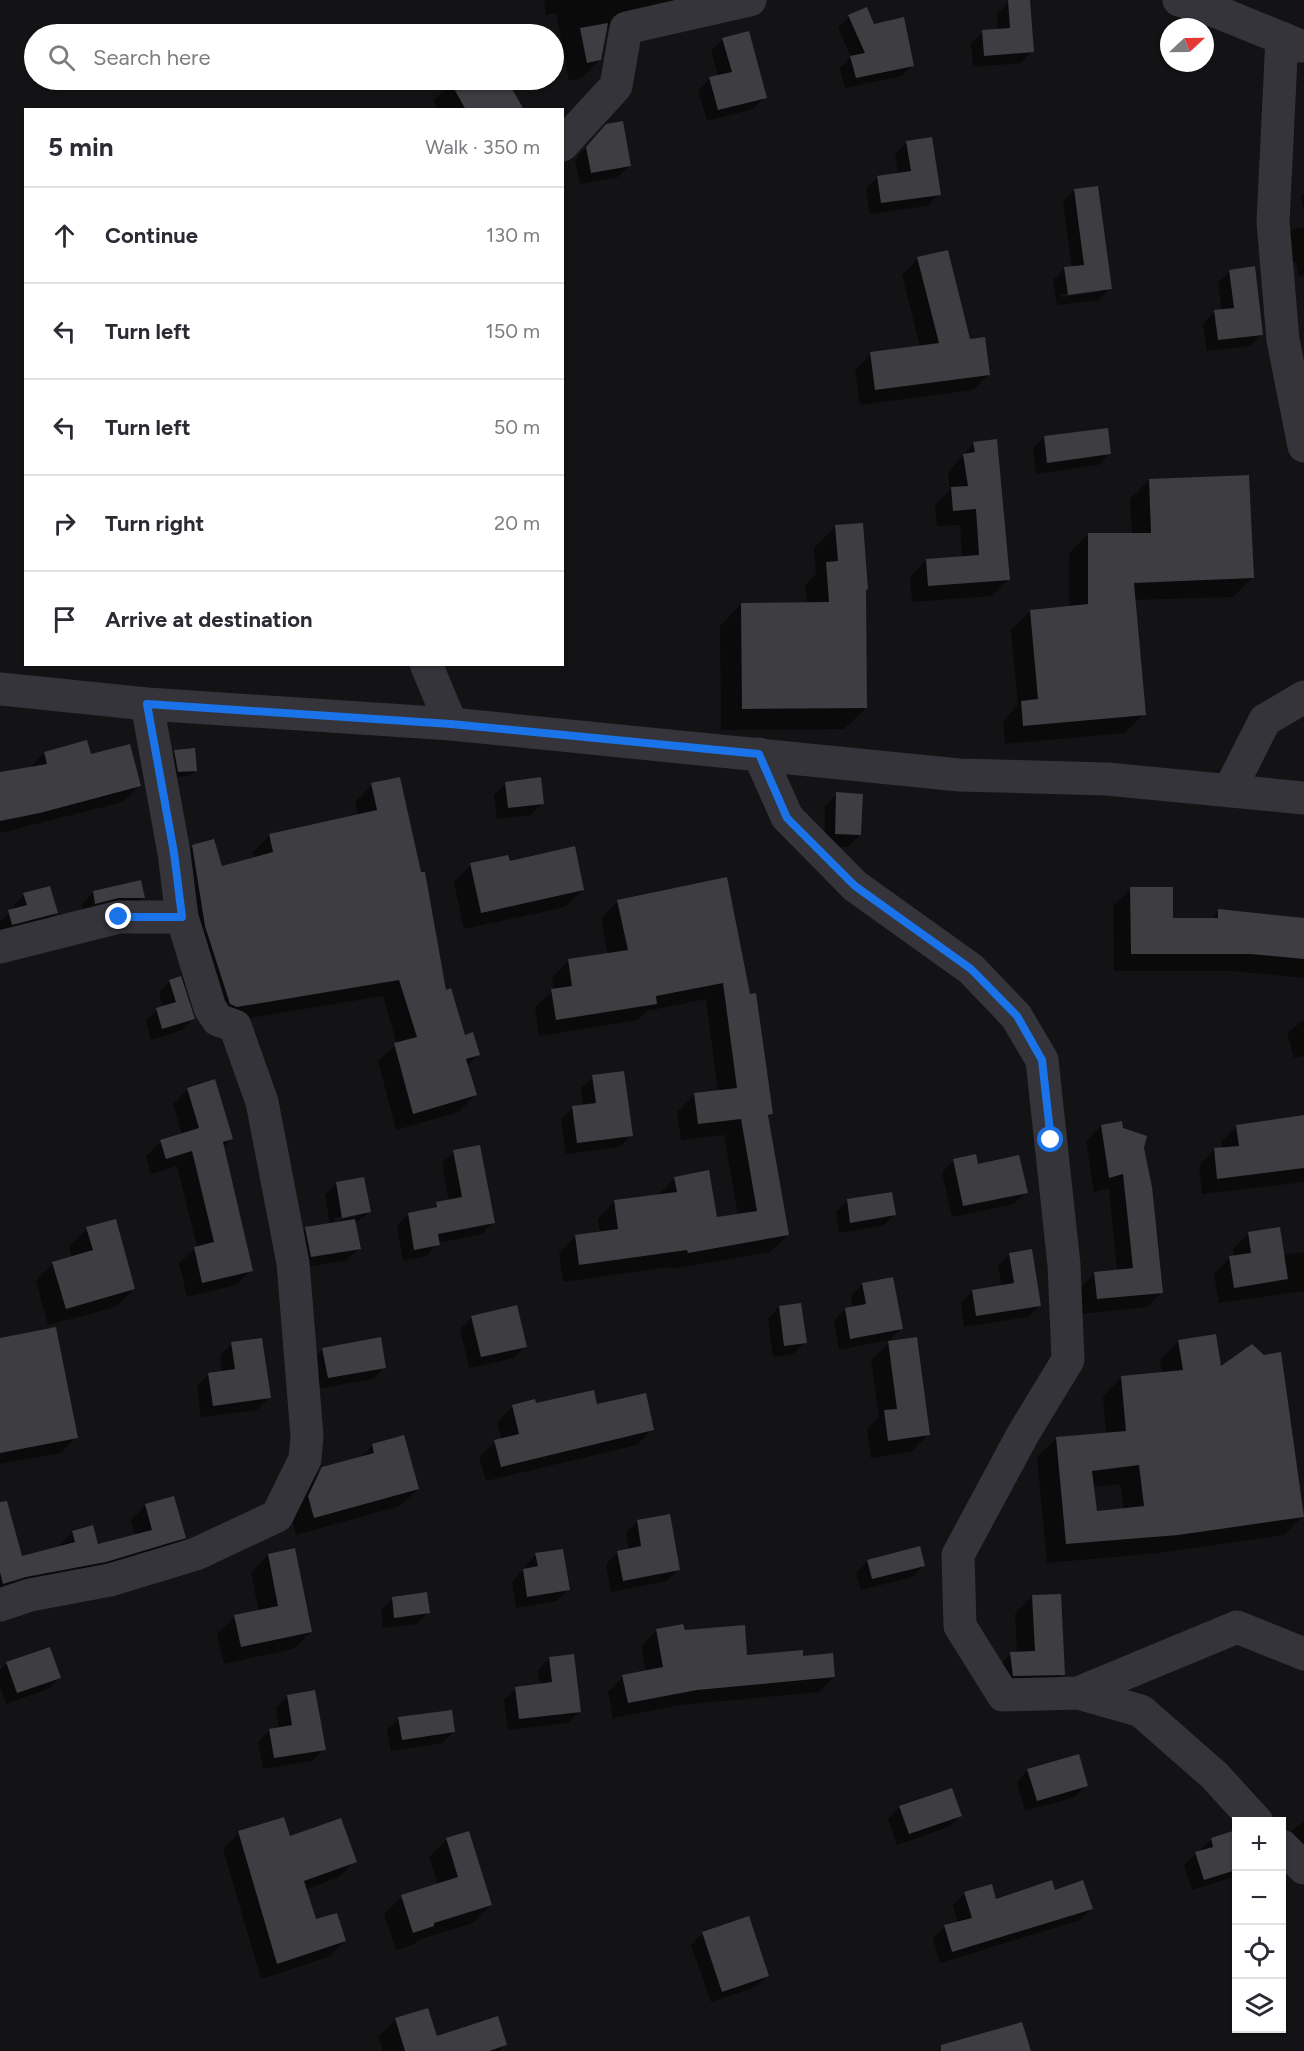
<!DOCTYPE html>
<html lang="en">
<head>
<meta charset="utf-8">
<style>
  body { margin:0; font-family:Figtree,sans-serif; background:#f7f7f7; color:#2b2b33 }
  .controls { position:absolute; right:18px; bottom:18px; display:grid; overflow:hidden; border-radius:0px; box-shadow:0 2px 4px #0004 }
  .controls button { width:54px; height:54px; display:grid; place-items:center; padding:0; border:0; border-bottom:2px solid #e1e1e2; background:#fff; color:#2b2b33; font:30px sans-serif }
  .compass { position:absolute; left:1160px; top:18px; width:54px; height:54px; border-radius:50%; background:#fff; box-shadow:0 2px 4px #0004; rotate:68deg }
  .stop { position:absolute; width:18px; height:18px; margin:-14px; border:4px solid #1a73e8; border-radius:50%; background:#fff }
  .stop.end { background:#1a73e8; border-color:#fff; box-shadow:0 2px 6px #0008 }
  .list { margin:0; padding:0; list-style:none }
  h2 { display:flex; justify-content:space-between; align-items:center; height:78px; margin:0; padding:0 24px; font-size:26px }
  h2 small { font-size:20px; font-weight:400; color:#7c7c81 }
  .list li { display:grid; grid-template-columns:39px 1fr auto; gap:18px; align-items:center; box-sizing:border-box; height:96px; padding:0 24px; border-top:2px solid #e1e1e2 }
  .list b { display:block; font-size:22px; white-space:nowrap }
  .list em { font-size:20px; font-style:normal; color:#7c7c81 }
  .icon { flex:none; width:33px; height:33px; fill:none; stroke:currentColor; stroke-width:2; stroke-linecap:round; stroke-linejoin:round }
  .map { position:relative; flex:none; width:1304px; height:2051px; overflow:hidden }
  .search { position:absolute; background:#fff; box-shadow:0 2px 4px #0004; left:24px; top:24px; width:540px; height:66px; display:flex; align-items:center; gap:15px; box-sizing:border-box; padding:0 21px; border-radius:33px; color:#7c7c81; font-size:22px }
  .panel { position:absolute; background:#fff; box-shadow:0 2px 4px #0004; left:24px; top:108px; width:540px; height:558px; border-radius:0px }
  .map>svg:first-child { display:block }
  .shadow { fill:#0007; fill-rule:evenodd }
  .building { fill:#3d3d42; fill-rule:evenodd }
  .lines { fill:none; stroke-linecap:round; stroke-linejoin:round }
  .minor { stroke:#34343a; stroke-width:33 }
  .route { stroke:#1a73e8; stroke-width:8 }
</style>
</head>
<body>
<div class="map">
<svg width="1304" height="2051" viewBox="0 0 1304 2051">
  <rect width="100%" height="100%" fill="#131315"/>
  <!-- shadow -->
  <path class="shadow" d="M544,0h176l-114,28 -6,32 -19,18 -12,3 -13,-68 -10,2z
    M1009,2l23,49 -11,12 -48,4 -2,-24 12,-11 15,-2 -1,-16z
    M849,17l24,9 40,39 -11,11 -57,12 -5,-20 11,-11 -13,-29z
    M723,39l42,58 -12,12 -46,12 -9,-31 12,-11 8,-3 -7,-25z
    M457,80h48l17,30h-83l-6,-10z
    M595,138l35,27 -12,12 -38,7 -5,-24z
    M907,142l32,52 -12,12 -57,8 -4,-25 12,-12 20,-3 -3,-20z
    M1074,190l36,98 -11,12 -42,5 -4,-25 12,-12h7l-9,-66zM1099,289v3l-38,5 -1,-3z
    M1304,194v17l-3,-15z
    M1304,227v48l-5,2 -3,-15 -15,3 -2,-22 14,-14z
    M918,259l71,115 -16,16 -113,15 -5,-35 16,-16 49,-7 -18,-72z
    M1230,271l32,63 -12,12 -43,5 -4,-28 12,-11 7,-1 -4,-28z
    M1044,437l66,17 -12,11 -62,9 -3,-25z
    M974,443l35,136 -17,17 -80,6 -2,-25 16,-17 36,-2 -2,-33 -23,1 -2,-21 15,-15 -2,-18z
    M1149,480l103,98 -19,19 -99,3 10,114 -19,19 -120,11 -2,-23 15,-16 -7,-75 19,-19 39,-3v-55l19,-19h44l-2,-35z
    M836,526l28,65 2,117 -22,21 -123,1 -1,-104 21,-22h66l-2,-19 11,-11 -2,-26z
    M175,751l21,19 -6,6 -17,1 -3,-20z
    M44,753l46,3 49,30 -16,16 -123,31v-60l29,-5z
    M505,784l38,19 -12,12 -34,4 -3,-24z
    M372,785l73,207 19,44 14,18 -11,12 8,29 -16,17 -63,18 -18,-69 19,-17 -14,-48 -164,27 -43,-160 16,-16 29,21 34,-10 -2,-6 17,-17 88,-19 -3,-14z
    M837,794l23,41 -12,12 -24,-2 1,-39z
    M508,862l75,28 -18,17 -101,22 -10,-47 17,-17z
    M726,879l45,235 -4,4 21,117 -18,17 -99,17 -1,-2 -107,15 -4,-29 17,-17 24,-3 -2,-14 17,-18 42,-5 18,-18 41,41 22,-4 -14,-80 -43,5 -4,-28 17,-17 24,-3 -12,-93 -59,12 -9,9 -99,16 -4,-29 19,-17 -2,-12 17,-18 39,-5 -7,-37 17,-17z
    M1131,889l40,31h39l9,-9 85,8v59l-71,-7h-119l-1,-65z
    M93,892l50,6 -11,11 -48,5 -2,-10z
    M24,895l32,18 -12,11 -44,8v-11l14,-11 -1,-4z
    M170,981l23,38 -11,11 -31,10 -5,-19 11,-11 6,-2 -4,-15z
    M1304,1020v36l-10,2 -7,-25z
    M593,1077l38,58 -11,12 -54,7 -5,-35 12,-11 10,-2 -2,-18z
    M188,1089l43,50 -8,9 28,122 -15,15 -49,12 -8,-34 18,-16 -20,-81 -26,8 -5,-18 15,-15 21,-6 -9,-31z
    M1304,1117v65l-102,12 -3,-28 15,-16 8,-1 -1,-7 16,-16z
    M1101,1126l21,3 20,19 20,144 -15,15 -65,7 -2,-26 15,-15 22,-2 -8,-83 -15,4 -8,-51z
    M454,1152l39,70 -11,12 -44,9 -11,13 -24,5 -6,-35 11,-12 23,-4 6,-6 12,-3 -7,-38z
    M954,1161l23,4 49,27 -12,12 -62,13 -10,-45z
    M337,1183l32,29 -14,12 4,24 -12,12 -47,8 -6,-28 12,-11 24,-4 -5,-30zM358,1213v3l-23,5 -1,-3z
    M848,1201l46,14 -11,11 -44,7 -3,-21z
    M87,1229l47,60 -18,18 -68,18 -12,-44 17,-18 19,-5 -3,-12z
    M1248,1234l35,21 21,-3v39l-85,12 -5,-29 16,-16 4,-1 -1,-8z
    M1010,1254l30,51 -12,12 -64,10 -3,-24 11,-11 30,-5 -4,-21z
    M863,1284l38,45 -12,11 -50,10 -5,-29 11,-12 8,-1 -2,-12z
    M779,1307l26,35 -12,12 -20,3 -5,-38z
    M472,1317l53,29 -11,12 -45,10 -9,-39z
    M0,1339l76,98 -15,16 -61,11z
    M1179,1341l41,28 83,147 -19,19 -126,18 -111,10 -10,-106 20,-19 49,-4 -3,-38 19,-19 40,-4 -2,-13zM1120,1484l4,26 -29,3 -3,-26z
    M889,1343l39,92 -17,17 -40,6 -4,-29 12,-12 -8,-57z
    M232,1344l37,54 -12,12 -56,7 -4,-31 12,-12 13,-2 -2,-17z
    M322,1350l63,17 -12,12 -57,10 -5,-28z
    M535,1405l61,1 56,23 -15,16 -151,36 -7,-24 16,-15 7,-2 -5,-18 16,-16z
    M373,1445l45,44 -18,17 -104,29 -5,-20 13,-28 19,-18 37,-11z
    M146,1505l38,32 -15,15 -169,42v-67l21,31 37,-11 14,-15 20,-5 5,19 38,-10 -4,-16z
    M637,1522l42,47 -12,12 -56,11 -5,-28 12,-12 11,-2 -3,-17z
    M536,1554l32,36 -12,11 -40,7 -4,-26z
    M268,1555l43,77 -18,17 -69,15 -7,-30 18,-17 24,-5 -8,-39z
    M868,1561l56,4 -12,12 -51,13 -5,-17z
    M1032,1596l31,78 -17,18 -53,-21 18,-17 6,-1 -2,-39z
    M393,1599l35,13 -11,12 -34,4 -2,-18z
    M657,1630l26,2 63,25 56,1 32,19 -15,15 -138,13 -68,13 -5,-26 15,-15 23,-5 -5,-26z
    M550,1658l29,54 -11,11 -60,7 -4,-30 12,-12 24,-3 -2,-15z
    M7,1663l53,15 -12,11 -42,15 -6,-17v-17z
    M288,1696l36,54 -12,11 -49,8 -5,-27 12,-12 9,-2 -3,-20z
    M399,1719l55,13 -12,11 -51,8 -4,-21z
    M1028,1770l58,15 -11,12 -50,14 -8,-29z
    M900,1807l60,9 -12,11 -51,18 -9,-26z
    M1304,1821v41l-16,-28z
    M1236,1832v44l-44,14 -8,-25 28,-26z
    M239,1833l50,5 66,23 -16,16 -34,13 10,31 30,20 -17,16 -67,22 -38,-130z
    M447,1839l44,66 -18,18 -53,16 -5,5 -19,6 -12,-36 18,-17 36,-12 -9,-28z
    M1054,1892l37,17 -11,11 -140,43 -7,-25 12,-11 13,-4 -5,-18 12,-12 30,8z
    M703,1933l64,43 -11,11 -45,15 -20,-57z
    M396,2020l40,18 69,7 -6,6h-116l-5,-14z"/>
  <!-- building -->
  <path class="building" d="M1008,0h22l4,52 -50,4 -2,-26 28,-2z
    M867,7l7,17 30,-7 10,49 -58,12 -6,-22 15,-3 -17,-38z
    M608,23l-7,37 -14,3 -7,-35z
    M749,31l18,67 -49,12 -9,-33 23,-5 -10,-34z
    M449,80h58l17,30h-58z
    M623,121l8,45 -40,7 -5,-26 20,-23z
    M932,137l9,58 -60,8 -4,-27 34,-5 -5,-30z
    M1098,186l14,103 -44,6 -4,-28 20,-2 -10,-76z
    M948,250l22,89 15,-2 5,38 -115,15 -5,-38 69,-9 -22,-86z
    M1255,266l8,69 -45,5 -4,-30 20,-2 -5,-38z
    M1108,428l3,26 -64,9 -3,-27z
    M997,439l13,141 -82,6 -2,-27 53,-4 -3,-46 -23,2 -2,-24 17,-1 -5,-32 12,-2 -2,-10z
    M1249,475l5,103 -120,5 12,132 -123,11 -2,-25 17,-2 -8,-89 58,-6v-71h63l-2,-54z
    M863,523l5,66 -2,1 1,118 -125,1 -1,-106 88,-1 -3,-40 12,-1 -3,-36z
    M87,740l4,14 39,-10 11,42 -101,27 -40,8v-49l47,-8 -3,-12z
    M195,748l2,23 -19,1 -4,-22z
    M400,777l21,95h4l21,118 5,-2 14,47 8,-3 7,23 -14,4 11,36 -64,19 -19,-71 23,-6 -18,-57 -162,27 -7,-3 -25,-78 -13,-81 22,-6 8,27 51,-14 -4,-18 108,-24 -6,-27z
    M541,777l3,27 -36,4 -3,-26z
    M836,792l27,2 -2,41 -26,-1z
    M575,846l9,44 -103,23 -11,-50 38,-8 2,6z
    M727,877l23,117 6,-1 17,121 -5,1 21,120 -101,18 -1,-3 -108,15 -4,-30 43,-6 -4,-29 63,-8 -3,-15 35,-7 8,47 40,-6 -16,-92 -43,5 -4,-31 43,-5 -14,-105 -67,13 1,8 -101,16 -5,-31 21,-3 -4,-27 60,-9 -11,-50z
    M141,880l4,18h-26l-24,6 -2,-13z
    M50,886l8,27 -46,12 -4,-15 19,-5 -4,-12z
    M1130,887h43v31h45v-9l86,9v41l-53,-5h-120z
    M181,976l14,43 -33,10 -6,-21 20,-6 -7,-22z
    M624,1071l9,65 -56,7 -5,-37 24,-3 -4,-28z
    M215,1079l18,60 -10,3 30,129 -51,12 -8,-36 20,-5 -22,-91 -26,8 -6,-19 39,-12 -12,-40z
    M1304,1115v53l-87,11 -3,-31 25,-2 -3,-21z
    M1122,1121l1,7 24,8 -3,12 8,39 11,106 -66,6 -3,-27 39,-4 -10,-94 -14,4 -8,-53z
    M480,1145l15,78 -57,11 2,11 -26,5 -6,-37 29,-6 -1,-5 26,-5 -9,-47z
    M976,1154l2,10 41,-9 9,38 -65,13 -10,-47z
    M364,1177l7,35 -29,6 -6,-36z
    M892,1192l4,23 -46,8 -3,-24z
    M116,1219l19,70 -69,20 -14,-47 41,-12 -7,-23z
    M355,1219l6,30 -50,8 -6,-30z
    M1280,1227l8,52 -54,9 -5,-32 22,-3 -3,-21z
    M1032,1249l9,57 -65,10 -4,-26 42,-7 -5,-30z
    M893,1277l10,52 -53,10 -5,-31 21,-4 -4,-21z
    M801,1303l6,40 -23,3 -5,-40z
    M517,1305l10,42 -46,10 -10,-41z
    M56,1327l22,111 -78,15v-115z
    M1216,1334l5,32 31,-22 12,11 17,-3 23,165 -126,18 -112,9 -10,-107 70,-6 -5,-55 62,-6 -5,-30zM1139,1465l5,41 -47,5 -5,-40z
    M381,1337l5,31 -58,10 -6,-30z
    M917,1337l13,98 -42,6 -4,-31 13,-1 -9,-68z
    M262,1338l9,60 -58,8 -5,-33 27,-4 -4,-27z
    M594,1390l3,14 49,-11 8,37 -153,37 -7,-27 25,-6 -7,-29 23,-6 1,4z
    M404,1435l15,54 -105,29 -6,-22 14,-29 52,-14 -2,-9z
    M174,1496l12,42 -80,24 -80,15 -23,7 -3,-12v-70l7,-1 15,55 53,-14 -3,-11 21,-6 5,19 54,-14 -7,-26z
    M670,1514l10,56 -57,11 -6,-30 24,-5 -4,-26z
    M920,1546l5,20 -53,13 -5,-19z
    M295,1548l17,84 -71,15 -7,-32 44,-9 -10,-52z
    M563,1549l7,41 -43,7 -4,-28 15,-3 -3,-13z
    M427,1592l3,21 -36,5 -2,-21z
    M1061,1594l4,81 -52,1 -3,-24 25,-1 -3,-56z
    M683,1624l2,6 60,-5 2,30 56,-5v6l30,-3 2,24 -138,13 -69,13 -6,-28 41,-8 -7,-38z
    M50,1647l11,31 -44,15 -11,-31z
    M574,1654l7,58 -62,7 -4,-32 37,-5 -3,-25z
    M315,1690l11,60 -52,8 -5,-29 23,-4 -5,-30z
    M452,1710l3,22 -53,8 -4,-23z
    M1079,1754l9,32 -51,15 -10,-32z
    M952,1788l10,28 -53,18 -10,-28z
    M284,1817l6,19 51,-18 16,44 -53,19 12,38 21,-6 9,28 -69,23 -39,-133z
    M1236,1830v40l-32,10 -9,-28 18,-5 -2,-9z
    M469,1831l23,74 -58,18v3l-21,7 -12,-38 57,-18 -12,-39z
    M1052,1880l3,10 28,-10 10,29 -141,43 -8,-27 28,-7 -8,-26 28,-8 4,15z
    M749,1916l20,60 -47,16 -20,-60z
    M428,2008l9,28 61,-20 9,29 -18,6h-84l-10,-33z
    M1022,2022l9,29h-90v-6z"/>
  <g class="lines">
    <!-- minor -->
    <path class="minor" d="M1179,0l36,11 86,35
      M1282,38l-9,184 10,118 21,106
      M562,145l54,-59 10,-58 124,-28
      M426,664l25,60
      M0,689l147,15 304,20 508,51 148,4 197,19
      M759,754l28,63 68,69 116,83 45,47 26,44 22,205 4,95 -45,74 -65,121 2,71 43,69 75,-2 63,18 74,65 42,46
      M1229,791l36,-71 39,-23
      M0,947l119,-30h63
      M0,1605l30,-10 80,-15 86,-26 81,-38 28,-57 2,-23 -14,-173 -31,-161 -27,-76 -17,-6 -8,-12 -28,-91 -8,-64 -27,-149
      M1078,1693l159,-66 67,27
      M1282,1846l22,22"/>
  </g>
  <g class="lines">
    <!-- route -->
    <path class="route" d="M119,917h63l-8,-64 -27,-149 304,20 308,30 28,64 68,68 116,83 46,47 25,44 9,80"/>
  </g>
</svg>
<div class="controls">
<button>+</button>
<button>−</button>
<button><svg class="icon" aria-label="locate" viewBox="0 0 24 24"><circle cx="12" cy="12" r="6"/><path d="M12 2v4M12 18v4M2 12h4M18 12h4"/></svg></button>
<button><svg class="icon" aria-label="layers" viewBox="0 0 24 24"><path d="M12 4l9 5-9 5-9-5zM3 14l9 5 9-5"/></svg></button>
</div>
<svg class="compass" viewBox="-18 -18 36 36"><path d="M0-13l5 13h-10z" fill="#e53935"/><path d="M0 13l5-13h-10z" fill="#7c7c81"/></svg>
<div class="stop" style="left:1051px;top:1140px"></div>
<div class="stop end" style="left:119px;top:917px"></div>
<div class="search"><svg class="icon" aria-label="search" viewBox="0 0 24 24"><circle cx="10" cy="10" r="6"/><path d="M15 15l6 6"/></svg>Search here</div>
<section class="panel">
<h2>5 min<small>Walk · 350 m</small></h2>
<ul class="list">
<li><svg class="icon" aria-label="ahead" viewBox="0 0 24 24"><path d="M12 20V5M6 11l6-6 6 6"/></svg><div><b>Continue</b></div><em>130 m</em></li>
<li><svg class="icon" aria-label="left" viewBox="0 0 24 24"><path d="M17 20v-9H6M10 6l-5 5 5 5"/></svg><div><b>Turn left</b></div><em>150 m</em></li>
<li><svg class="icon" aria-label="left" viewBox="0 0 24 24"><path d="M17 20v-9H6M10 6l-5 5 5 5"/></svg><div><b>Turn left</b></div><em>50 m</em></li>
<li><svg class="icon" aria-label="right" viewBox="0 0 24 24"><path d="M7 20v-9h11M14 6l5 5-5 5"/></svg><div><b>Turn right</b></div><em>20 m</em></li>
<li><svg class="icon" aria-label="arrive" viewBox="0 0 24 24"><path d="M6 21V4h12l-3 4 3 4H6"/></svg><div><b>Arrive at destination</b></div></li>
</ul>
</section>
</div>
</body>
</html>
